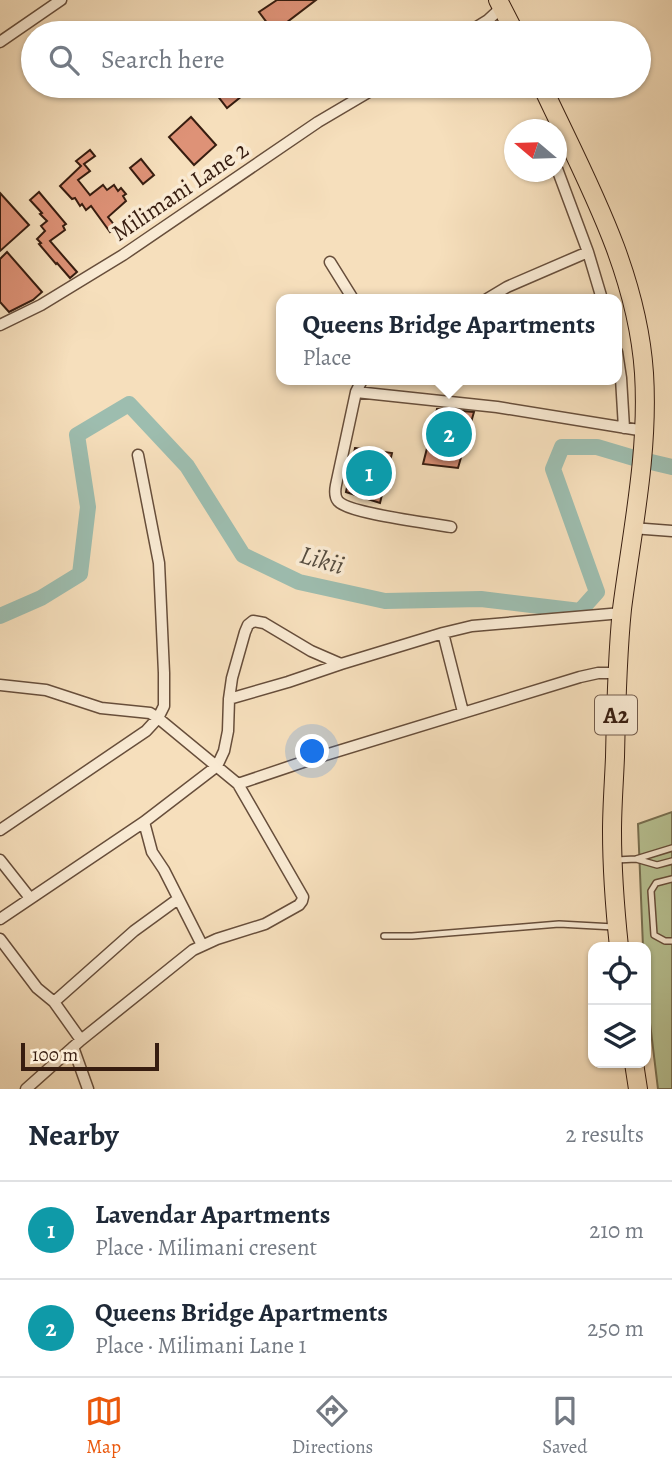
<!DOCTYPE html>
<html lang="en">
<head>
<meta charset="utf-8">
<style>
  body { margin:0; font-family:Alegreya,serif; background:#f6f6f7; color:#1f2937 }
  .controls { position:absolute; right:21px; bottom:21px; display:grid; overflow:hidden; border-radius:14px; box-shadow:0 2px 5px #0004 }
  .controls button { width:63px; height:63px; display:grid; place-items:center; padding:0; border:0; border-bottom:2px solid #e0e1e3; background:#fff; color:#1f2937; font:35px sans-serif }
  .compass { position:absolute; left:504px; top:119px; width:63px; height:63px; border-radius:50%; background:#fff; box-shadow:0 2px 5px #0004; rotate:289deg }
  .scale { position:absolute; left:21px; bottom:18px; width:138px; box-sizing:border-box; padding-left:7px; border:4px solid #371d10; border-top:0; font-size:19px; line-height:24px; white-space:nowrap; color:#371d10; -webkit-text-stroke:5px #f9ead3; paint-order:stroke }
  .you { position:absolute; left:313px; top:752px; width:24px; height:24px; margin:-18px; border:5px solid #fff; border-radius:50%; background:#1a73e8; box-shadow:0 0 0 10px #1a73e833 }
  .badge { display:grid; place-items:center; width:46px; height:46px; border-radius:50%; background:#ea580c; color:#fff; font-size:23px; font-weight:700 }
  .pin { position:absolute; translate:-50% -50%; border:4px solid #fff; box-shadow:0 2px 7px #0006 }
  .popup { position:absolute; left:276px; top:294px; width:346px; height:91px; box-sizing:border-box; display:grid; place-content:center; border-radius:14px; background:#fff; filter:drop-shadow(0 2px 5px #0005); font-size:23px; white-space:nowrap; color:#747a83 }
  .popup b { font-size:26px; color:#1f2937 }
  .popup::after { content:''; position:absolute; left:50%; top:100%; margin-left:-14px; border:14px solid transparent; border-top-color:#fff }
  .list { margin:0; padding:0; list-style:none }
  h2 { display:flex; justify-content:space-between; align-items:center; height:91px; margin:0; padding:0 28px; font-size:30px }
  h2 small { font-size:23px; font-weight:400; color:#747a83 }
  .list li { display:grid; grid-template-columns:46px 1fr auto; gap:21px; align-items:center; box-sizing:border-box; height:98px; padding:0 28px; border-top:2px solid #e0e1e3 }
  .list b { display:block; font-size:26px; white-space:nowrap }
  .list p { margin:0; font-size:23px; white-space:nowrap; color:#747a83 }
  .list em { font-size:23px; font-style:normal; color:#747a83 }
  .icon { flex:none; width:38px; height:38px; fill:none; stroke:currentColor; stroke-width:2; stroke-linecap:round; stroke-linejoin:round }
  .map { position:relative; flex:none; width:672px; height:1089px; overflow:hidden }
  .search { position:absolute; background:#fff; box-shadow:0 2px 5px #0004; left:21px; right:21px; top:21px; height:77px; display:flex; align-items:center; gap:18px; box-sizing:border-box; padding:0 24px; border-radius:38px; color:#747a83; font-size:26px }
  .sheet { height:287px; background:#fff }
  nav { display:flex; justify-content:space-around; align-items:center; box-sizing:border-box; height:98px; border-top:2px solid #e0e1e3; background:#fff; font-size:19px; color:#747a83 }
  nav a { display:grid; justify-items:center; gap:4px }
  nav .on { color:#ea580c }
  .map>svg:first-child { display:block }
  .green { fill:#b8c394; stroke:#787052; stroke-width:2 }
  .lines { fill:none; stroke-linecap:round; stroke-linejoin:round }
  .river { stroke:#9dbdaf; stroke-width:16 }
  .building { fill:#de9277; stroke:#371d10; stroke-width:2 }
  .service-casing { stroke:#674e3b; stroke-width:8 }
  .minor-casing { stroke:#674e3b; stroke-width:13 }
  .trunk-casing { stroke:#371d10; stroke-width:20 }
  .service { stroke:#f9ead3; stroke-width:5 }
  .minor { stroke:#f9ead3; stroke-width:10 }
  .trunk { stroke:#f6dfbc; stroke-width:18 }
  .labels { text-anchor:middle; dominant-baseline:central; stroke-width:7; stroke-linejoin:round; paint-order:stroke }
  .shield { fill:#f9ead3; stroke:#715a4a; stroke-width:2 }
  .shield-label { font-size:23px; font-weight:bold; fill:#371d10 }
  .street-label { font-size:24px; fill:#371d10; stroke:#f9ead3 }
  .water-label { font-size:26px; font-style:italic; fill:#564d40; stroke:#f9ead3 }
</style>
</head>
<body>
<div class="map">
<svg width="672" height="1089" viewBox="0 0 672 1089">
  <rect width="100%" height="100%" fill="#f6dfbc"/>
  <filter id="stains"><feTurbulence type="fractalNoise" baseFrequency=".00286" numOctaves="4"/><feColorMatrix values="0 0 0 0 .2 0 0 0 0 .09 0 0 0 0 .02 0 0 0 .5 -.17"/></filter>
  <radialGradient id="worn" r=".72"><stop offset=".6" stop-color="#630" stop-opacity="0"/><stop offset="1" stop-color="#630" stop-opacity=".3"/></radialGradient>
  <!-- green -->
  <path class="green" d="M672,812v277h-14l-12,-99v-43h-3l-5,-123z"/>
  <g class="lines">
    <!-- river -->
    <path class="river" d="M0,616l41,-18 39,-24 8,-67 -11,-72 52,-31 58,62 56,89 56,27 86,19 96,-2 99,12 17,-19 -44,-123 9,-22h35l37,11 38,9"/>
  </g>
  <!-- building -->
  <path class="building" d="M277,0h39l-42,32 -15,-20z
    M210,86h31l6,6 -20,16z
    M191,117l25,28 -22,20 -25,-28z
    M90,150l5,6 -11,8 6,7 -12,9 12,15 13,-10 4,5 7,-5 4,6 3,-3 5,6 -3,2 3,5 -18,16 8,10 -6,5 -19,-26 -5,4 -4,-6 -2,2 -5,-8 -3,1 -12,-13 21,-20 -5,-5z
    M141,159l13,16 -11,9 -13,-16z
    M39,192l27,32 -3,2 2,4 -15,11 27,31 -7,6 -13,-15 -1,1 -17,-20 2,-1 -4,-4 8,-8 -4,-5 6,-5 -7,-7 2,-1 -12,-13z
    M0,193l29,32 -29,26z
    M7,252l35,40 -9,8 -24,12 -9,-10v-43z
    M437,409l37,3 -16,56 -35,-4z
    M355,448l37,5 -12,50 -34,-11z"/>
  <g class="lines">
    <!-- service casing -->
    <g class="service-casing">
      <path id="service" d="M636,859l21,6 15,-4
        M616,860l20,-1 36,-11
        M672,879l-16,4 -5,8 3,44 11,6h7
        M384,936h28l147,-12 55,3"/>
    </g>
    <!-- minor casing -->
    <g class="minor-casing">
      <path id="minor" d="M467,33l21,-13 14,-13
        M0,42l61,-42
        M556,150l7,-19
        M556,166l32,86 14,47
        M330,262l23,37
        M487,299l20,-12 81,-35
        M0,325l41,-20 82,-50 195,-133 61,-36
        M617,352l4,26 3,50
        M362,380l-6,12 -20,93c-1,5 -2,11 2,16 11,13 93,22 113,26
        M356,392l141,15 148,24
        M632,528l40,3
        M443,633l20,79
        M0,685l46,5 55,18 49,5 8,5 80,66 65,113 -1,4 -3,4 -34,19 -48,15 -24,11 -112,90 -55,49
        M229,699l59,-17 53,-18
        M238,784l71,-24 271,-83 18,-4h19
        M144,822l8,30 12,18 38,75
        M0,830l146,-99 12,-13 6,-12v-33l-5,-110 -21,-108
        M0,860l30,38
        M0,919l144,-97 73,-56 7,-15 4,-20 1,-32 3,-21 13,-46 3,-7 5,-4 11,2 47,28 30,13 102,-31 29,-7 150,-13
        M0,939l37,49 17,14 27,38
        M54,1002l80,-71 44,-32
        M73,1047l15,42"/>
    </g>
    <!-- trunk casing -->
    <g class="trunk-casing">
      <path id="trunk" d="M498,0l17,33
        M542,86c43,92 95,183 102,287 5,79 -12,158 -22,236 -5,49 -6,99 -7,148 -1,25 -3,50 -3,74 0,39 3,78 7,116
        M634,1063l4,26"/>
    </g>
    <!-- service -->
    <use href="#service" class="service"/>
    <!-- minor -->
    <use href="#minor" class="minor"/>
    <!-- trunk -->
    <use href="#trunk" class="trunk"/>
  </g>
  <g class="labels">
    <!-- shield labels -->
    <rect class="shield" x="595" y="695.5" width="42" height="39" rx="5"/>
    <g class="shield-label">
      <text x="616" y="715">A2</text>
    </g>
    <!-- street labels -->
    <g class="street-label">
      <text transform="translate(180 191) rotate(-34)">Milimani Lane 2</text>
    </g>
    <!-- water labels -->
    <g class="water-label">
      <text transform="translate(322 560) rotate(16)">Likii</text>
    </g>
  </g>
  <rect width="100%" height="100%" filter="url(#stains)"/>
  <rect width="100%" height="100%" fill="url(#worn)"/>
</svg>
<div class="controls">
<button><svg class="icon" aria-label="locate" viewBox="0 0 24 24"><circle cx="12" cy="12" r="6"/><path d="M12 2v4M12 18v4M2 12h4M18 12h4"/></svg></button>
<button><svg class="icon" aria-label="layers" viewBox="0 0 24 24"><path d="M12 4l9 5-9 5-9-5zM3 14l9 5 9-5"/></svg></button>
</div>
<svg class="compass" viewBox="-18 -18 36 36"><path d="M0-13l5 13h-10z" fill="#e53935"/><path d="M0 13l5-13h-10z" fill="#747a83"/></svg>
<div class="scale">100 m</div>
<div class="you"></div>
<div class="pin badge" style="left:369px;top:473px;background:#0f9aa8">1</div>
<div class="pin badge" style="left:449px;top:434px;background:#0f9aa8">2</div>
<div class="popup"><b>Queens Bridge Apartments</b>Place</div>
<div class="search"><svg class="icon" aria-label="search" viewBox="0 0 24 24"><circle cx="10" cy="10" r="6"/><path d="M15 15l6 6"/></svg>Search here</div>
</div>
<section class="sheet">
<h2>Nearby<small>2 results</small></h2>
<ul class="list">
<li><span class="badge" style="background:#0f9aa8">1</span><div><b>Lavendar Apartments</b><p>Place · Milimani cresent</p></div><em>210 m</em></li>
<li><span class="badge" style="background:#0f9aa8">2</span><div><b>Queens Bridge Apartments</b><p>Place · Milimani Lane 1</p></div><em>250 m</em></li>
</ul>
</section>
<nav>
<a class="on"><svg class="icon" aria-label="map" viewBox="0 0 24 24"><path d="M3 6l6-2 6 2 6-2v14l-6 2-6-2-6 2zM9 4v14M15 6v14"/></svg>Map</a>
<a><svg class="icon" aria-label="directions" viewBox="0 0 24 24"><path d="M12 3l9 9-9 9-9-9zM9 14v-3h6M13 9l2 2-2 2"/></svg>Directions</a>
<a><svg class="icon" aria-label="saved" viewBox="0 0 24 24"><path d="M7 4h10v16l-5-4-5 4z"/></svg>Saved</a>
</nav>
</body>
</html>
